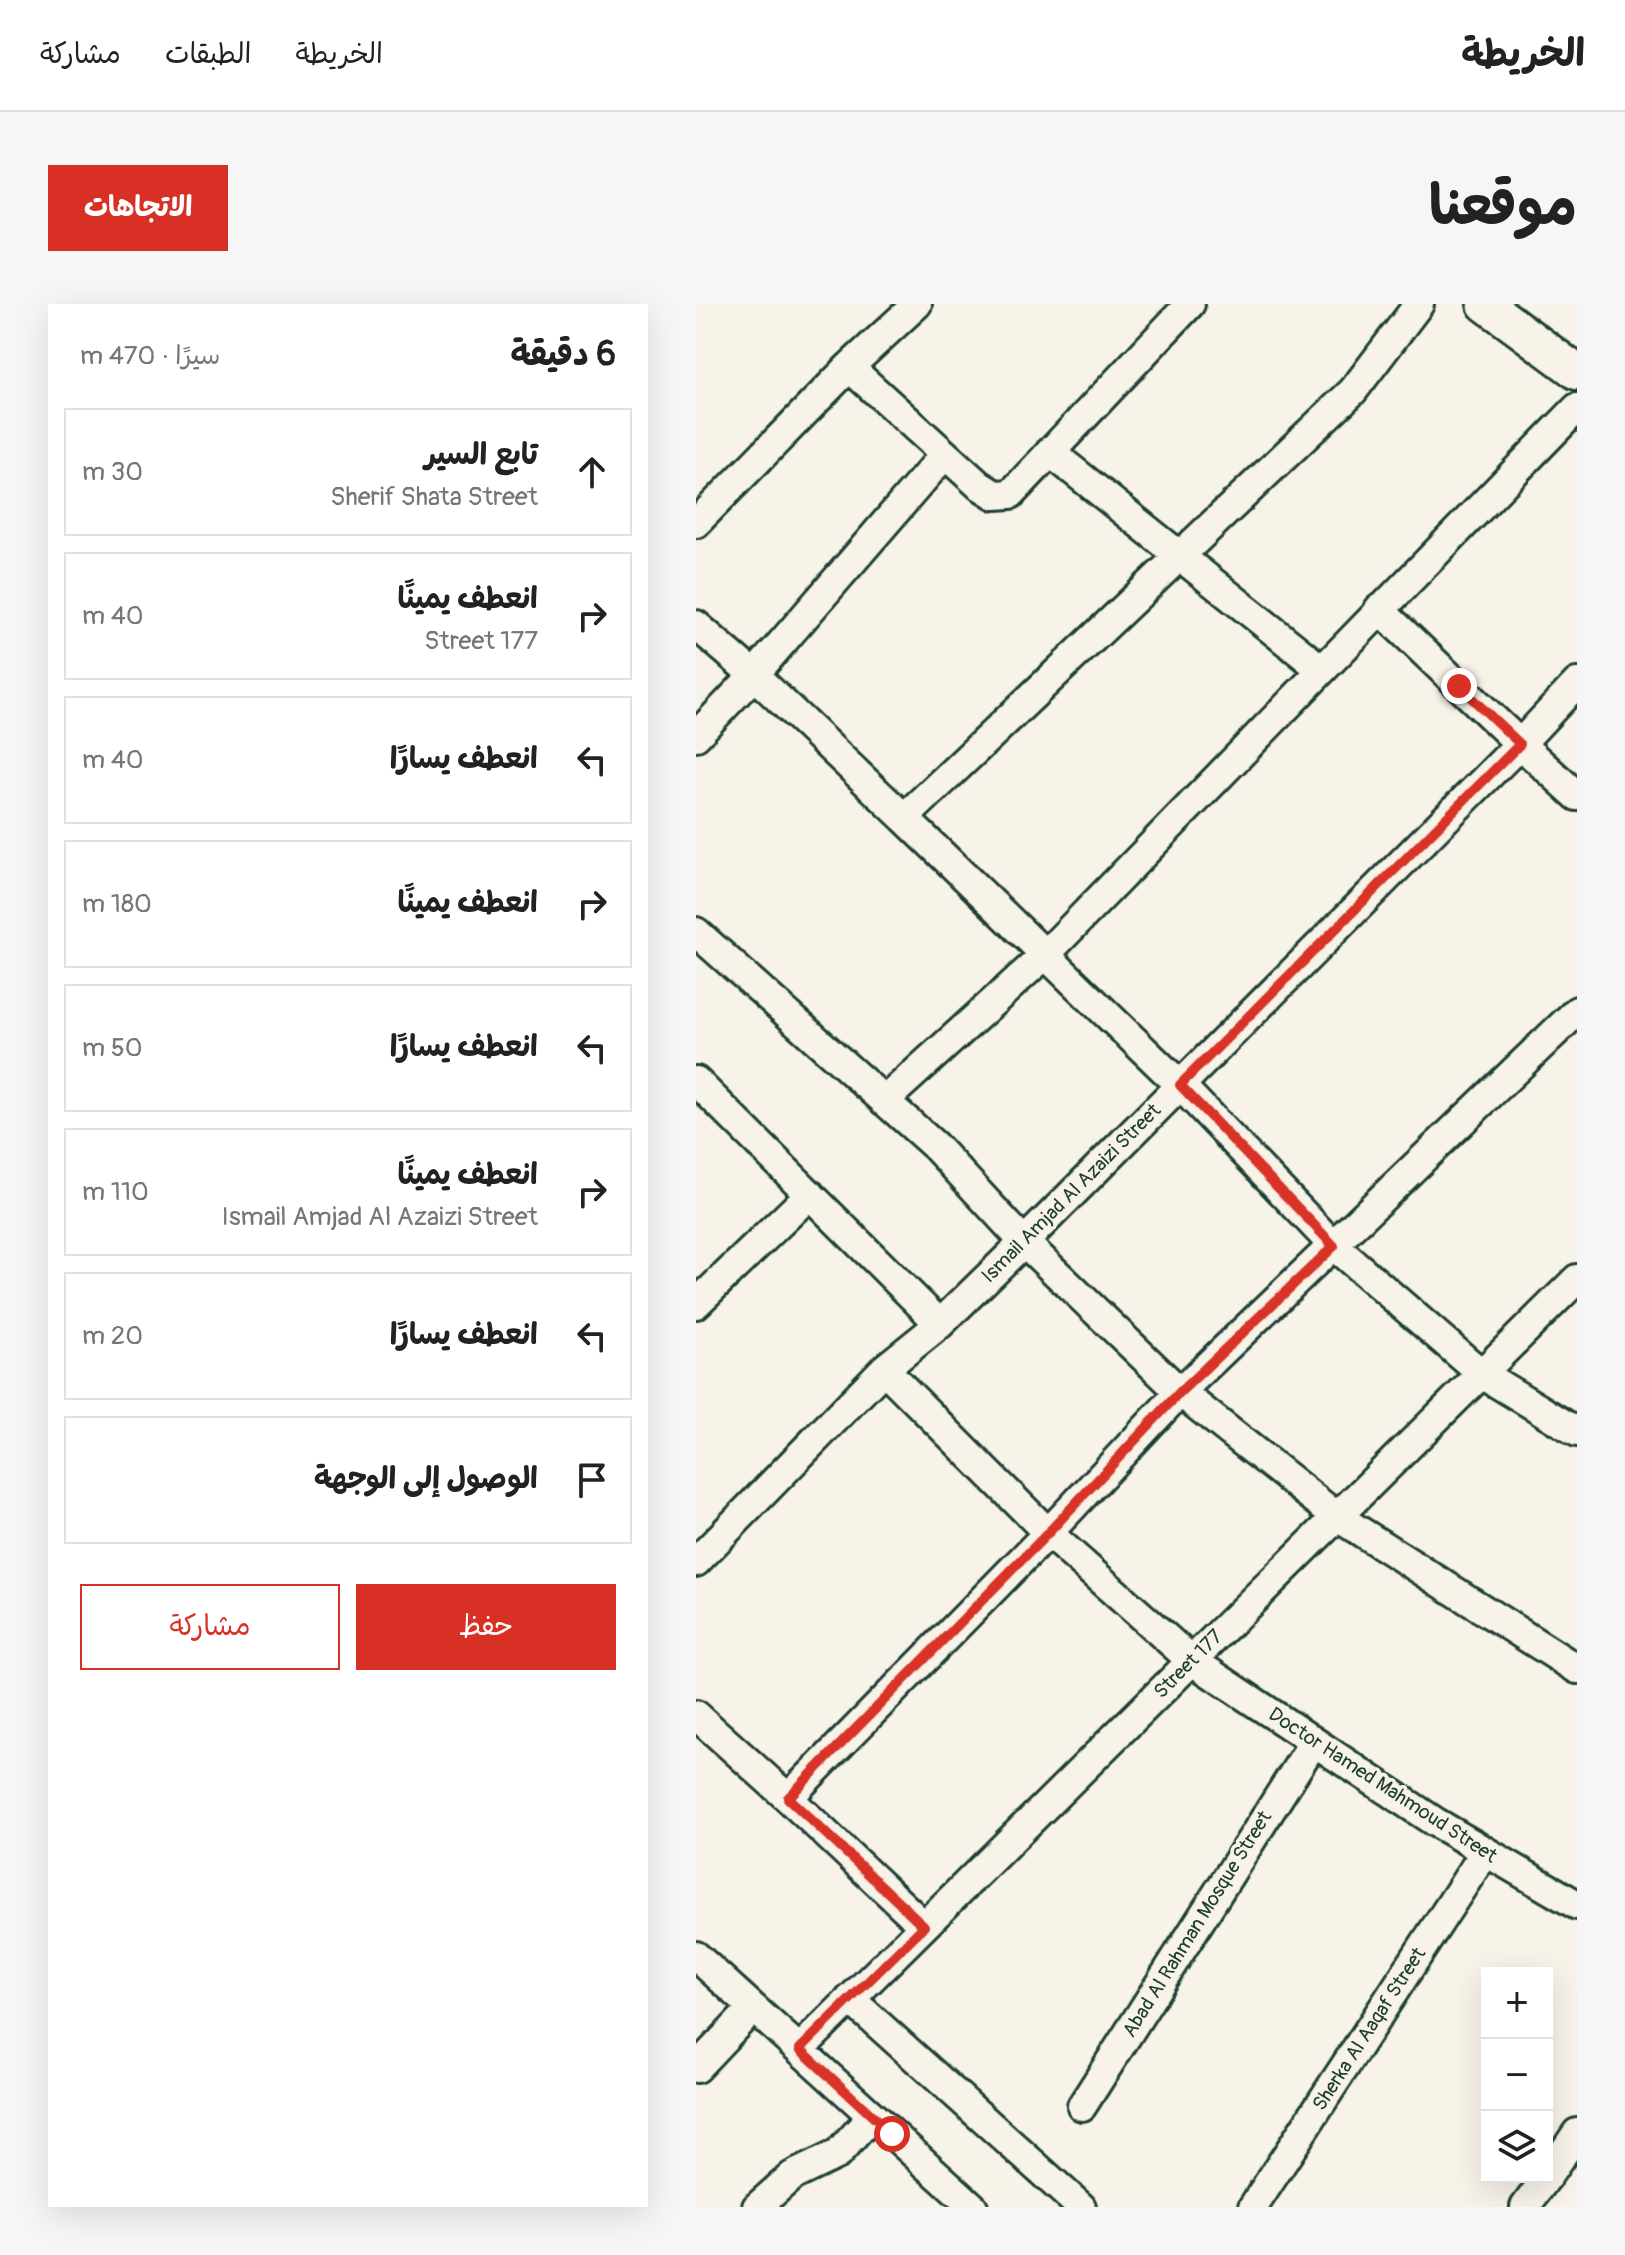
<!DOCTYPE html>
<html lang="ar">
<head>
<meta charset="utf-8">
<style>
  body { margin:0; font-family:Pangolin,"Playpen Sans Arabic",sans-serif; background:#f6f6f6; color:#222; direction:rtl }
  .controls { position:absolute; right:24px; bottom:24px; display:grid; overflow:hidden; border-radius:0px; box-shadow:0 8px 32px #0002 }
  .controls button { width:72px; height:72px; display:grid; place-items:center; padding:0; border:0; border-bottom:2px solid #e0e0e0; background:#fff; color:#222; font:40px sans-serif }
  .stop { position:absolute; width:24px; height:24px; margin:-18px; border:6px solid #d93025; border-radius:50%; background:#fff }
  .stop.end { background:#d93025; border-color:#fff; box-shadow:0 2px 8px #0008 }
  .list { margin:0; padding:0; list-style:none }
  h2 { display:flex; justify-content:space-between; align-items:center; height:104px; margin:0; padding:0 32px; font-size:34px }
  h2 small { font-size:26px; font-weight:400; color:#767676 }
  .list li { display:grid; grid-template-columns:52px 1fr auto; gap:24px; align-items:center; box-sizing:border-box; height:128px; margin:0 16px 16px; padding:0 16px; border:2px solid #e0e0e0; border-radius:0px }
  .list b { display:block; font-size:30px; white-space:nowrap }
  .list p { margin:0; font-size:26px; white-space:nowrap; color:#767676 }
  .list em { font-size:26px; font-style:normal; color:#767676 }
  .actions { display:flex; gap:16px; padding:24px 32px }
  .actions a { flex:1; padding:18px 0; border:2px solid #d93025; border-radius:0px; text-align:center; font-size:28px; color:#d93025 }
  .actions .main { background:#d93025; color:#fff }
  .icon { flex:none; width:44px; height:44px; fill:none; stroke:currentColor; stroke-width:2; stroke-linecap:round; stroke-linejoin:round }
  .map { position:relative; flex:none; width:881px; height:1903px; overflow:hidden; direction:ltr; border-radius:0px }
  header { display:flex; align-items:center; gap:48px; box-sizing:border-box; height:112px; padding:0 40px; background:#fff; border-bottom:2px solid #e0e0e0 }
  header strong { font-size:38px }
  nav { display:flex; gap:44px; margin-inline-start:auto; font-size:28px }
  .intro { display:flex; align-items:center; justify-content:space-between; box-sizing:border-box; height:192px; padding:0 48px }
  h1 { margin:0; font-size:56px }
  .button { padding:20px 36px; border-radius:0px; background:#d93025; color:#fff; font-size:28px; font-weight:700 }
  main { display:flex; gap:48px; padding:0 48px }
  aside { flex:1; background:#fff; border-radius:0px; box-shadow:0 8px 32px #0002 }
  .map>svg:first-child { display:block }
  .lines { fill:none; stroke-linecap:round; stroke-linejoin:round }
  .minor-casing { stroke:#1f3d34; stroke-width:34 }
  .tertiary-casing { stroke:#1f3d34; stroke-width:40 }
  .minor { stroke:#f7f3e8; stroke-width:28 }
  .tertiary { stroke:#f7f3e8; stroke-width:34 }
  .route { stroke:#d93025; stroke-width:10 }
  .labels { text-anchor:middle; dominant-baseline:central; stroke-width:7; stroke-linejoin:round; paint-order:stroke }
  .street-label { font-size:20px; fill:#1f3d34; stroke:#f7f3e8 }
</style>
</head>
<body>
<header>
<strong>الخريطة</strong>
<nav><a>الخريطة</a><a>الطبقات</a><a>مشاركة</a></nav>
</header>
<div class="intro"><h1>موقعنا</h1><a class="button">الاتجاهات</a></div>
<main>
<div class="map">
<svg width="881" height="1903" viewBox="0 0 881 1903">
  <rect width="100%" height="100%" fill="#f7f3e8"/>
  <filter id="ink" filterUnits="userSpaceOnUse"><feTurbulence type="fractalNoise" baseFrequency=".0125" numOctaves="2"/><feDisplacementMap in="SourceGraphic" scale="16" xChannelSelector="R" yChannelSelector="G"/><feConvolveMatrix kernelMatrix="1 2 1 2 8 2 1 2 1" color-interpolation-filters="sRGB"/></filter>
  <g filter="url(#ink)">
    <g class="lines">
      <!-- minor casing -->
      <g class="minor-casing">
        <path id="minor" d="M723,0l-66,87 -449,427 276,267 154,161 148,128 95,58
          M153,63l130,118 16,10 16,-1 179,-190
          M354,148l271,217
          M0,219l153,-156 68,-63
          M683,305l141,135 57,52
          M0,321l58,50 150,143
          M0,432l58,-61 191,-221
          M0,628l239,214 89,96 156,150 156,124 241,153
          M0,777l244,243
          M188,797l162,-147 531,-546
          M0,1000l114,-110
          M188,1065l164,164 143,127 244,162 142,83
          M0,1258l188,-193 56,-45 84,-82 496,-498 57,-61
          M0,1411l92,83 136,128
          M92,1494l260,-265 132,-141 397,-381
          M0,1652l277,251
          M154,1695l231,208
          M104,1745l777,-770
          M0,1764l57,-60
          M386,1802l231,-363
          M851,1873l30,-44
          M61,1903l35,-31 46,-22 34,-38
          M557,1903l232,-355
          M829,1903l22,-30"/>
      </g>
      <!-- tertiary casing -->
      <g class="tertiary-casing">
        <path id="tertiary" d="M789,0l92,68"/>
      </g>
      <!-- minor -->
      <use href="#minor" class="minor"/>
      <!-- tertiary -->
      <use href="#tertiary" class="tertiary"/>
    </g>
  </g>
  <g class="lines" filter="url(#ink)">
    <!-- route -->
    <path class="route" d="M196,1830l-92,-85 124,-123 -136,-128 260,-265 132,-141 154,-146 -154,-161 340,-341 -61,-58"/>
  </g>
  <g class="labels">
    <!-- street labels -->
    <g class="street-label">
      <text transform="translate(375 889) rotate(-45)">Ismail Amjad Al Azaizi Street</text>
      <text transform="translate(492 1360) rotate(-45)">Street 177</text>
      <text transform="translate(687 1481) rotate(33)">Doctor Hamed Mahmoud Street</text>
      <text transform="translate(501 1620) rotate(-58)">Abad Al Rahman Mosque Street</text>
      <text transform="translate(673 1725) rotate(-57)">Sherka Al Aaqaf Street</text>
    </g>
  </g>
</svg>
<div class="controls">
<button>+</button>
<button>−</button>
<button><svg class="icon" aria-label="layers" viewBox="0 0 24 24"><path d="M12 4l9 5-9 5-9-5zM3 14l9 5 9-5"/></svg></button>
</div>
<div class="stop" style="left:196px;top:1830px"></div>
<div class="stop end" style="left:763px;top:382px"></div>
</div>
<aside>
<h2>6 دقيقة<small>سيرًا · 470 m</small></h2>
<ul class="list">
<li><svg class="icon" aria-label="ahead" viewBox="0 0 24 24"><path d="M12 20V5M6 11l6-6 6 6"/></svg><div><b>تابع السير</b><p>Sherif Shata Street</p></div><em>30 m</em></li>
<li><svg class="icon" aria-label="right" viewBox="0 0 24 24"><path d="M7 20v-9h11M14 6l5 5-5 5"/></svg><div><b>انعطف يمينًا</b><p>Street 177</p></div><em>40 m</em></li>
<li><svg class="icon" aria-label="left" viewBox="0 0 24 24"><path d="M17 20v-9H6M10 6l-5 5 5 5"/></svg><div><b>انعطف يسارًا</b></div><em>40 m</em></li>
<li><svg class="icon" aria-label="right" viewBox="0 0 24 24"><path d="M7 20v-9h11M14 6l5 5-5 5"/></svg><div><b>انعطف يمينًا</b></div><em>180 m</em></li>
<li><svg class="icon" aria-label="left" viewBox="0 0 24 24"><path d="M17 20v-9H6M10 6l-5 5 5 5"/></svg><div><b>انعطف يسارًا</b></div><em>50 m</em></li>
<li><svg class="icon" aria-label="right" viewBox="0 0 24 24"><path d="M7 20v-9h11M14 6l5 5-5 5"/></svg><div><b>انعطف يمينًا</b><p>Ismail Amjad Al Azaizi Street</p></div><em>110 m</em></li>
<li><svg class="icon" aria-label="left" viewBox="0 0 24 24"><path d="M17 20v-9H6M10 6l-5 5 5 5"/></svg><div><b>انعطف يسارًا</b></div><em>20 m</em></li>
<li><svg class="icon" aria-label="arrive" viewBox="0 0 24 24"><path d="M6 21V4h12l-3 4 3 4H6"/></svg><div><b>الوصول إلى الوجهة</b></div></li>
</ul>
<div class="actions"><a class="main">حفظ</a><a>مشاركة</a></div>
</aside>
</main>
</body>
</html>
